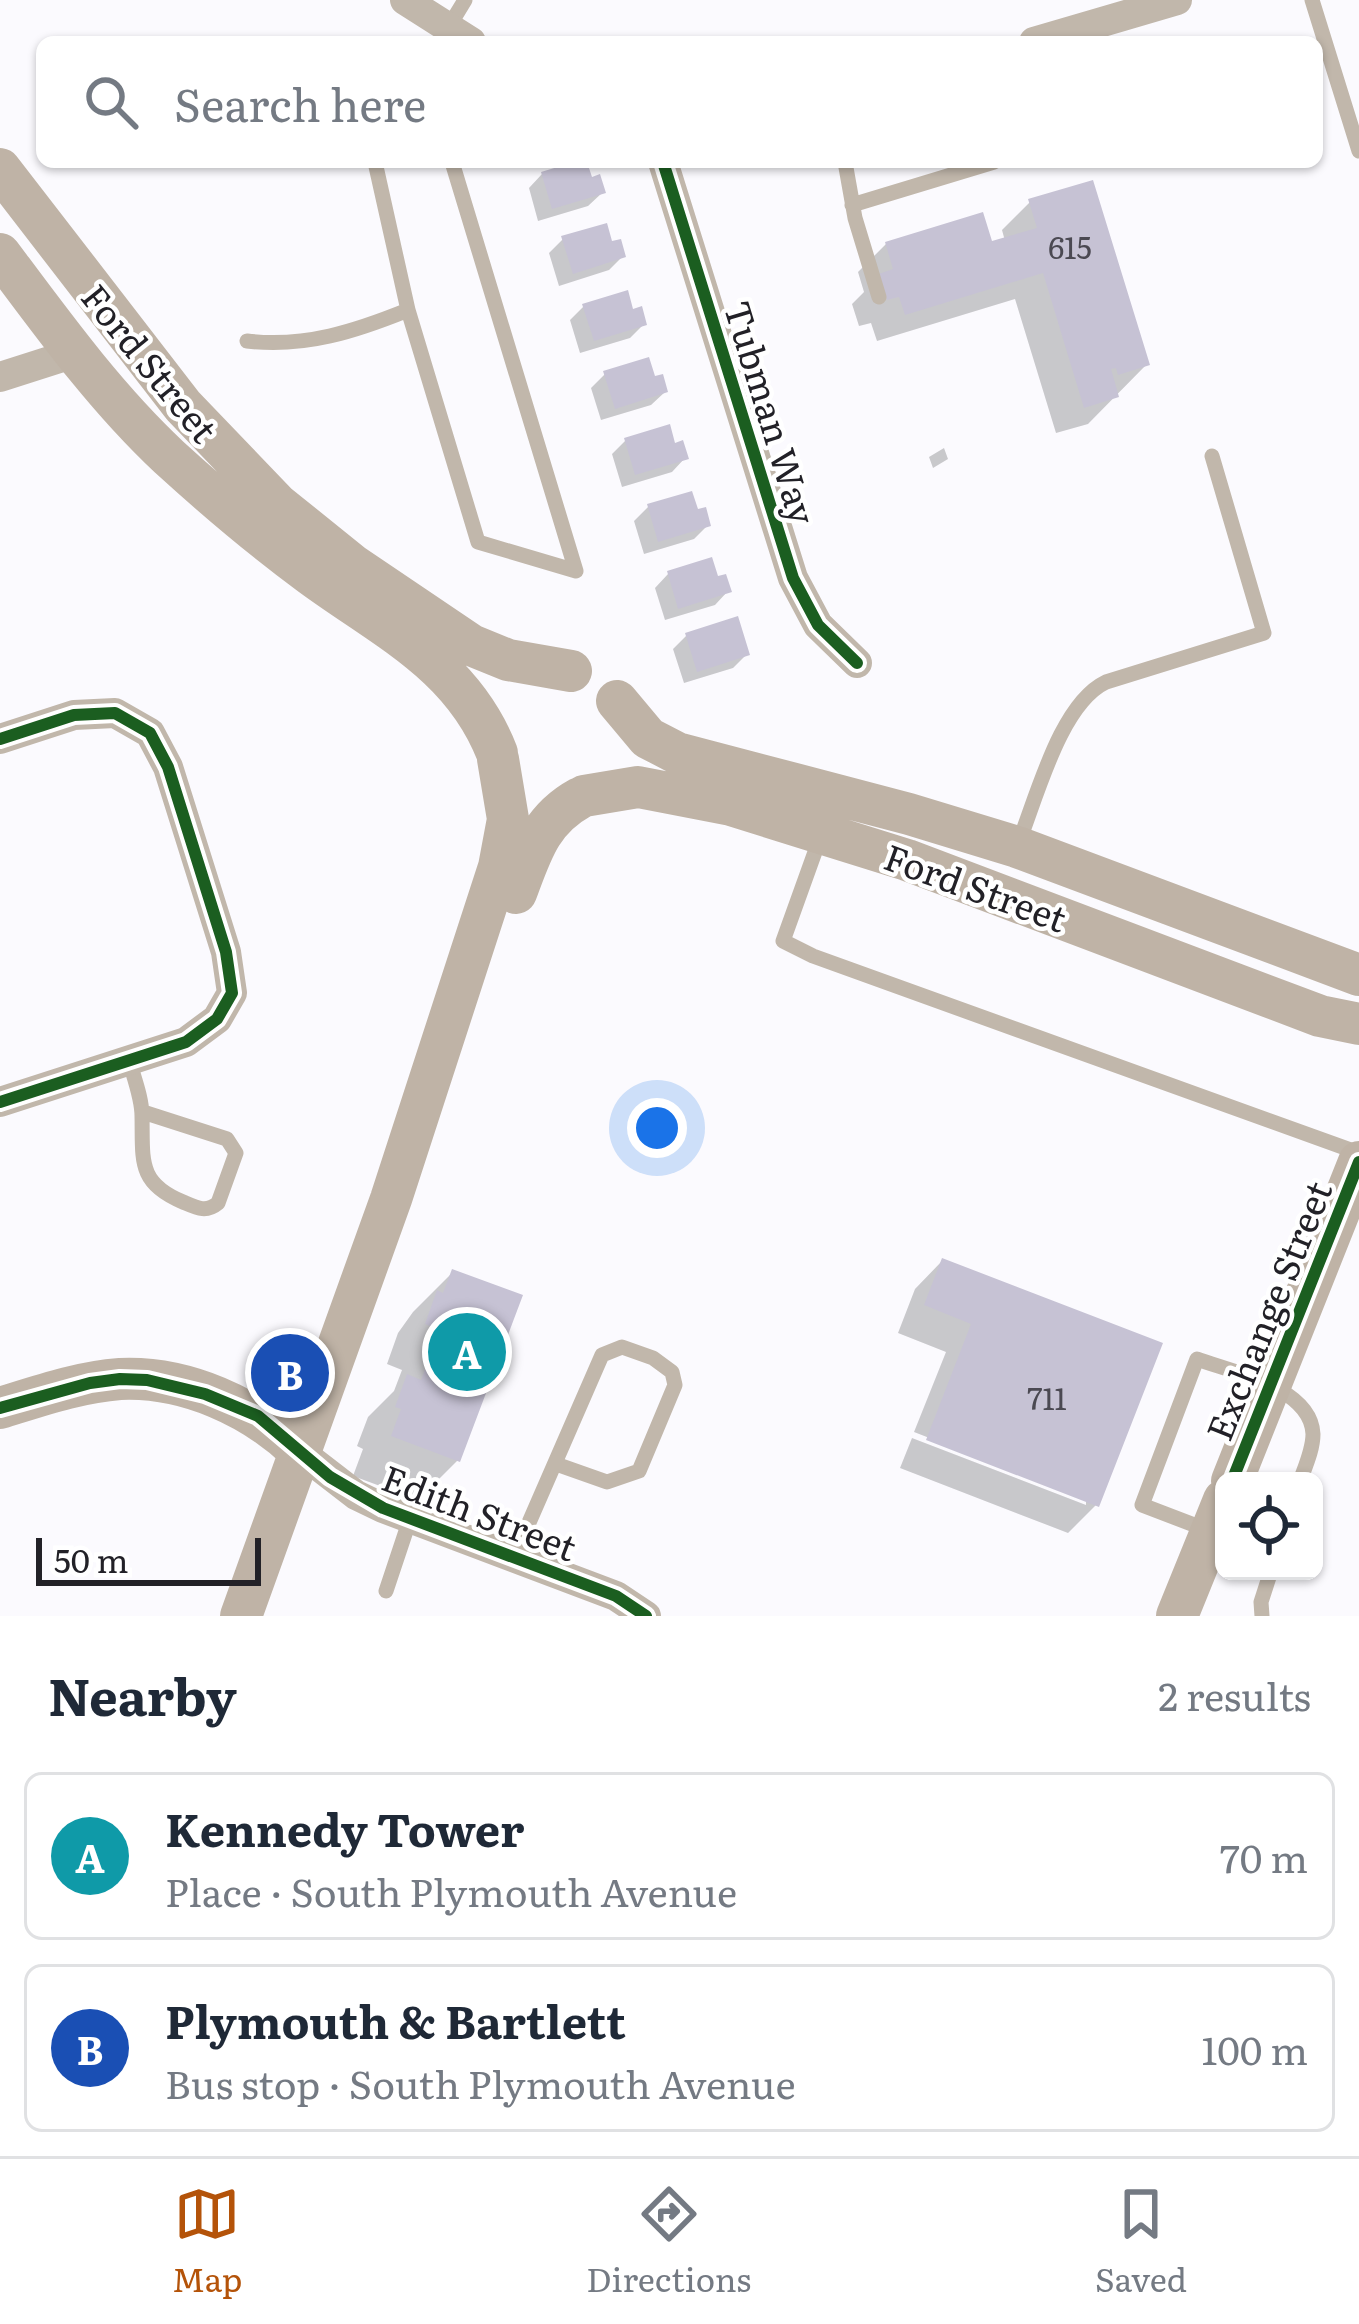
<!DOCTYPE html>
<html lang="en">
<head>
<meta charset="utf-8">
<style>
  body { margin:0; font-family:Literata,serif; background:#f2f2f3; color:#1f2937 }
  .controls { position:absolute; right:36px; bottom:36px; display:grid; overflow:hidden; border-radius:18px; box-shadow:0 3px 9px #0004 }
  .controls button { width:108px; height:108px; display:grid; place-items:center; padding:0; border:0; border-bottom:3px solid #e0e1e3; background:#fff; color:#1f2937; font:60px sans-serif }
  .scale { position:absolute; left:36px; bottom:30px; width:225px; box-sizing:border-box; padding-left:12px; border:6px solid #222127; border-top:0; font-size:33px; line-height:42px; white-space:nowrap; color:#222127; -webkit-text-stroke:9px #fff; paint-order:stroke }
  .you { position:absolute; left:657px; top:1128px; width:42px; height:42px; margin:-30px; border:9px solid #fff; border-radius:50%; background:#1a73e8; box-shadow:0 0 0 18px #1a73e833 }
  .badge { display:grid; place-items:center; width:78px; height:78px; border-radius:50%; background:#b45309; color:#fff; font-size:39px; font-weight:700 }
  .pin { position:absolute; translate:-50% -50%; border:6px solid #fff; box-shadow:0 3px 12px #0006 }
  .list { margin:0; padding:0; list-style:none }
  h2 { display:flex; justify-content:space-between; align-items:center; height:156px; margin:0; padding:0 48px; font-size:51px }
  h2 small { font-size:39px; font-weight:400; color:#747a83 }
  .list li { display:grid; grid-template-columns:78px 1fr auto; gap:36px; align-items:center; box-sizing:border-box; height:168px; margin:0 24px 24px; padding:0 24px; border:3px solid #e0e1e3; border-radius:18px }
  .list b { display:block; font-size:45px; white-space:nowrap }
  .list p { margin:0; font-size:39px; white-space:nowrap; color:#747a83 }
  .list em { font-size:39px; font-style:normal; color:#747a83 }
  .icon { flex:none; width:66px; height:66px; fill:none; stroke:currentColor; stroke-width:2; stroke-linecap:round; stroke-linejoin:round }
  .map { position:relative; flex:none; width:1359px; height:1616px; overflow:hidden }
  .search { position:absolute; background:#fff; box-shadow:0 3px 9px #0004; left:36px; right:36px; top:36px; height:132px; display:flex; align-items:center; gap:30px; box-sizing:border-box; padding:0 42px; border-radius:18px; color:#747a83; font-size:45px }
  .sheet { height:540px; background:#fff }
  nav { display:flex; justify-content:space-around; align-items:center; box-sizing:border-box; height:168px; border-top:3px solid #e0e1e3; background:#fff; font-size:33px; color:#747a83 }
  nav a { display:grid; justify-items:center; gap:6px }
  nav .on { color:#b45309 }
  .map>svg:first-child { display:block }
  .shadow { fill:#0003 }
  .building { fill:#c6c2d4 }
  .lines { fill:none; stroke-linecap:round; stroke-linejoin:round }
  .lane { stroke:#c1b7ab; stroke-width:15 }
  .street { stroke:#c1b7ab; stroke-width:30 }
  .secondary { stroke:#bfb3a6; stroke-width:42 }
  .cycleway-casing { stroke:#fff; stroke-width:20 }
  .cycleway { stroke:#1b5e20; stroke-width:12 }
  .labels { text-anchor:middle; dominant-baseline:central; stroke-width:9; stroke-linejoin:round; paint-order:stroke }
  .number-label { font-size:30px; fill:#4b4952 }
  .street-label { font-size:36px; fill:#222127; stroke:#fff }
</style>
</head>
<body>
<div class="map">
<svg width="1359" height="1616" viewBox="0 0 1359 1616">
  <rect width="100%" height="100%" fill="#fbfafe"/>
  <!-- shadow -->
  <path class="shadow" d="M542,174l48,6 12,13 -14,13 -50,15 -9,-33z
    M1030,202l117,162 -59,60 -32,9 -41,-134 -138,42 -6,-18 -12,3 -7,-22 12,-12 -6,-20 28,-28 104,1 15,-4 -3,-11z
    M563,239l47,6 13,11 -14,14 -50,16 -10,-33z
    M584,306l47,6 13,12 -14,14 -50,15 -10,-33z
    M605,374l47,6 13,12 -14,13 -50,15 -10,-32z
    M625,441l48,6 12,11 -13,14 -50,15 -10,-33z
    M944,448l4,11 -15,9 -4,-11z
    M648,507l48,6 12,12 -14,14 -50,15 -10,-33z
    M668,574l48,6 12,11 -13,14 -50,15 -10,-32z
    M686,636l61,18 -14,14 -49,15 -11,-34z
    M942,1261l154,244 -28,28 -168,-65 12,-30 174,67v-6l-172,-67 32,-80 -48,-19 17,-44z
    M453,1272l5,188 -40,40 -65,-24 10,-27 -6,-3 11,-29 26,-26 8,-21 -15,-6 11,-31 15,-21z"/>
  <!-- building -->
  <path class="building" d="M574,162h13l5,15 8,-3 6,19 -54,16 -11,-37z
    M1093,180l57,185 -32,10 -2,-7 -5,1 8,28 -35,11 -41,-135 -138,42 -6,-18 -12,3 -8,-26 14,-5 -8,-27 98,-30 9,29 45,-13 -9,-29z
    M607,223l5,18 9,-2 5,18 -53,17 -12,-38z
    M628,290l5,19 9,-3 5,19 -53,16 -12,-37z
    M649,357l6,19 8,-2 5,18 -53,17 -12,-38z
    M670,424l5,19 8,-3 6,19 -54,16 -11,-37z
    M692,491l6,18 8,-2 5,19 -53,16 -11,-38z
    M712,557l6,19 8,-2 6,18 -54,17 -11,-38z
    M738,616l12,39 -53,17 -12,-39z
    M942,1258l221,85 -64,164 -173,-67 45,-116 -47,-19z
    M452,1269l71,26 -63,167 -69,-26 10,-27 -6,-2 12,-33 14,6 19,-50 -15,-6 12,-34 6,3z"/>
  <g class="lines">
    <!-- lane -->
    <path class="lane" d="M1312,0l47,151
      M448,28l17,-28
      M845,162l10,56 24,79
      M852,205l142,-43
      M408,310l70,232 98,29 -124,-409
      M247,341c58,7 109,-10 161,-31l-33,-148
      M820,838l-37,103 30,15 546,197
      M1018,844c19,-47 42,-140 88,-162l158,-49 -52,-177
      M129,1060c5,18 13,38 13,56 1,44 -5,67 41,86 14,6 23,11 35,1l18,-50 -9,-14 -84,-27
      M1210,1531l-68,-26 55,-146c35,13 114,28 116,75 0,16 -8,33 -13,47
      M514,1557l88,-202 20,-8 31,11 19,14 3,13 -36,86 -32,11 -51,-18
      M386,1591l24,-72
      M1262,1616l-1,-14 10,-31"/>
    <!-- street -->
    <path class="street" d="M405,0l66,42
      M1034,42l143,-42
      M663,162l130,416 25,47 39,38
      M0,377l75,-24
      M0,739l74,-24 41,-2 35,20 18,34 58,185 6,41 -15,26 -31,23 -186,60
      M299,1451l57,44 27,13 233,88 30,20"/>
    <!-- secondary -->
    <path class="secondary" d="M0,169l183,237 94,98 77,62 117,79 37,15 63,11
      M0,254c53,71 105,143 169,203 45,41 92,81 141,117 73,54 152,89 187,179
      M617,701l31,37 29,15 232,61 108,33 342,128
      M584,796l54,-9 93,18 176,55 413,156 39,8
      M516,893c15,-40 24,-73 64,-95
      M0,1408c39,-12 79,-26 120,-29 66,-3 133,28 179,72
      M1232,1481l127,-319
      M241,1616l150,-417 108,-332 9,-48 -10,-60
      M1177,1616l47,-116"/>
    <!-- cycleway casing -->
    <g class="cycleway-casing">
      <path id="cycleway" d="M663,162l130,416 25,47 39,38
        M0,739l74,-24 41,-2 35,20 18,34 58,185 6,41 -15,26 -31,23 -186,60
        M0,1408l90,-25 30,-4 27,1 58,14 53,22 72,61 53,31 233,88 30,20
        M1232,1481l127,-319"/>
    </g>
    <!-- cycleway -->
    <use href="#cycleway" class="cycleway"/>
  </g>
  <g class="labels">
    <!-- number labels -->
    <g class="number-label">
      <text x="1070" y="246">615</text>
      <text x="1047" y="1397">711</text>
    </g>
    <!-- street labels -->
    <g class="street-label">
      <text transform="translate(151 362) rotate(51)">Ford Street</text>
      <text transform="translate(772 412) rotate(73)">Tubman Way</text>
      <text transform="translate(976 886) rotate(20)">Ford Street</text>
      <text transform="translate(1267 1310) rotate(-68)">Exchange Street</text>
      <text transform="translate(480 1511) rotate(21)">Edith Street</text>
    </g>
  </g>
</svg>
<div class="controls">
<button><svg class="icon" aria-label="locate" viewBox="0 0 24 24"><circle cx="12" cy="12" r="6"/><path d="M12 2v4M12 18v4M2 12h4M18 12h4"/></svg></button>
</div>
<div class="scale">50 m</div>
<div class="you"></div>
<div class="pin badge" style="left:467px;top:1352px;background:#0f9aa8">A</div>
<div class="pin badge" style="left:290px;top:1373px;background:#1a4fb4">B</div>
<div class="search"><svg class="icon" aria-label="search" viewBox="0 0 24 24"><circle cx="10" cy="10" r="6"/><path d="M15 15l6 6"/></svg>Search here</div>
</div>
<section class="sheet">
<h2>Nearby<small>2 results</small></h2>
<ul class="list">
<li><span class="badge" style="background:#0f9aa8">A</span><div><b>Kennedy Tower</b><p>Place · South Plymouth Avenue</p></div><em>70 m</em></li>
<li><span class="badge" style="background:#1a4fb4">B</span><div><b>Plymouth &amp; Bartlett</b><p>Bus stop · South Plymouth Avenue</p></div><em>100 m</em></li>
</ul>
</section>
<nav>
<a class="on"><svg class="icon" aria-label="map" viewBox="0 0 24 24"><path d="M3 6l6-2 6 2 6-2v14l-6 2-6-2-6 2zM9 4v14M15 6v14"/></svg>Map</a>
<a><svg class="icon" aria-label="directions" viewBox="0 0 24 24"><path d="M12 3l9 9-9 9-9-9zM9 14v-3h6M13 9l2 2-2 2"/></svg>Directions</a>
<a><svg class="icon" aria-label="saved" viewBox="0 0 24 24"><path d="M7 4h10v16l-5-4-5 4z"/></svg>Saved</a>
</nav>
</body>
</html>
